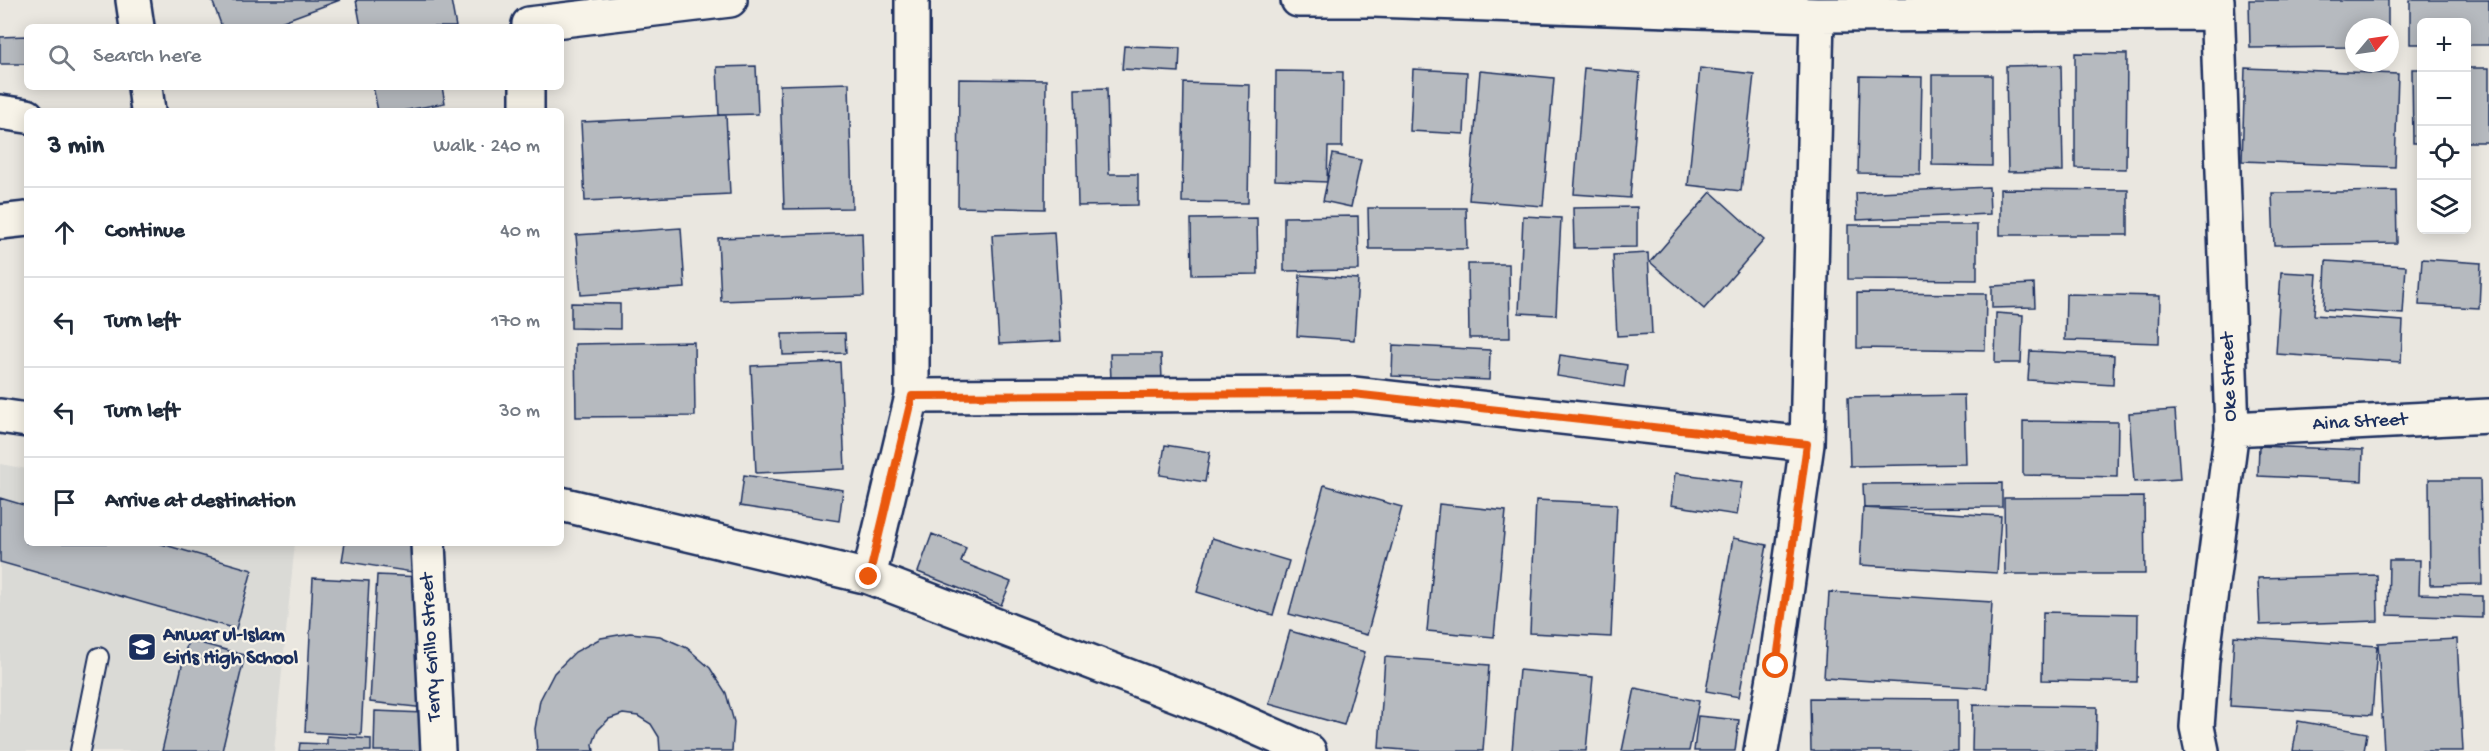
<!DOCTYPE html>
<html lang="en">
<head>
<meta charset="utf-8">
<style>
  body { margin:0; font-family:"Gochi Hand",sans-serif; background:#f2f2f3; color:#1f2937 }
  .controls { position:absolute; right:18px; top:18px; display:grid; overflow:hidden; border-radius:9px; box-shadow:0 3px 15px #0003 }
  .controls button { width:54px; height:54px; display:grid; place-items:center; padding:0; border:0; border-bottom:2px solid #e0e1e3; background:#fff; color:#1f2937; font:30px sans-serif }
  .compass { position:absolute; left:2345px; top:18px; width:54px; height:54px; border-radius:50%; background:#fff; box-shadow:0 3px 15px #0003; rotate:61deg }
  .stop { position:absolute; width:18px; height:18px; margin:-14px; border:4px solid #ea580c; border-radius:50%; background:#fff }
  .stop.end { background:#ea580c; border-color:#fff; box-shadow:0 2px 6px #0008 }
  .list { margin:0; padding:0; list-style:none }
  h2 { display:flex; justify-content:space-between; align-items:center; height:78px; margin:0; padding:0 24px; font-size:26px }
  h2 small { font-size:20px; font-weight:400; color:#747a83 }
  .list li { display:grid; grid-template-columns:39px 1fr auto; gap:18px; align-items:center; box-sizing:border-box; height:90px; padding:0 24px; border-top:2px solid #e0e1e3 }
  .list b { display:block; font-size:22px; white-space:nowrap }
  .list em { font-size:20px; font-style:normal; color:#747a83 }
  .icon { flex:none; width:33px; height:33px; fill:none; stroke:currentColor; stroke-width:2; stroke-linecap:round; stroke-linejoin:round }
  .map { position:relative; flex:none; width:2489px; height:751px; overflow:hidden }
  .search { position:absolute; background:#fff; box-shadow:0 3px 15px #0003; left:24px; top:24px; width:540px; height:66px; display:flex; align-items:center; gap:15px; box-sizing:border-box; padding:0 21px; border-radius:9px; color:#747a83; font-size:22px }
  .panel { position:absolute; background:#fff; box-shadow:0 3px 15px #0003; left:24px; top:108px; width:540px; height:438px; border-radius:9px }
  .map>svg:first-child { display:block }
  .built { fill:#dadad6 }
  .building { fill:#b6babf; stroke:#1b2f5e; stroke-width:1.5 }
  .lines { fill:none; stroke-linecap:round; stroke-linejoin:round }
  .service-casing { stroke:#1b2f5e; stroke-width:22 }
  .minor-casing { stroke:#1b2f5e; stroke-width:38 }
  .tertiary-casing { stroke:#1b2f5e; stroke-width:38 }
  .service { stroke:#f7f3e8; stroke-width:18 }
  .minor { stroke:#f7f3e8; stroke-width:33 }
  .tertiary { stroke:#f7f3e8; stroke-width:33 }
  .route { stroke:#ea580c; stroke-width:8 }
  .labels { text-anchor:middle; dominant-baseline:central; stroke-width:4.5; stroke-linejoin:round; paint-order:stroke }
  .street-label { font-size:20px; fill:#1b2f5e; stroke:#f7f3e8 }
  .poi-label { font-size:20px; font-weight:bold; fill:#1b2f5e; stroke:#f7f3e8; text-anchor:start }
</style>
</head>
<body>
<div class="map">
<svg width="2489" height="751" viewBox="0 0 2489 751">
  <rect width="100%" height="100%" fill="#eae7e0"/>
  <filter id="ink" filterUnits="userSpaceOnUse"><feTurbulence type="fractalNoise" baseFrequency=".0167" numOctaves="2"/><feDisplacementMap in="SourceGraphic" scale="12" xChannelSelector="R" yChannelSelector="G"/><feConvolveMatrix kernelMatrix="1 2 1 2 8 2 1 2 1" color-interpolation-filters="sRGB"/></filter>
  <g filter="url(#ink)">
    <!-- built -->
    <path class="built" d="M0,464l27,5v74h268l-21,208h-274z"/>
    <!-- building -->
    <path class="building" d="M212,0h128l-73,27h-45z
      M356,0h95l5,27h-95z
      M2249,0h139v27h-34v20l-104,1z
      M2410,0h79v45h-23v-23h-44v22h-12z
      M27,36v28h-27v-27z
      M1124,46l56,2 -1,24 -57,-3z
      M2075,53l52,1 -1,115 -51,-1z
      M2061,65l2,106 -55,1 -2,-106z
      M756,66l2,48 -39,1 -2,-48z
      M1584,68l56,5 -10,125 -56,-4z
      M1700,68l54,6 -13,117 -53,-6z
      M2245,68l153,6 -3,93 -153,-6z
      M2466,68h23v74h-23z
      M1413,69l54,3 -3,62 -54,-3z
      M2412,69h10v74h-9z
      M1276,71l67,1 -1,75h-14l-1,35 -52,-2z
      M1480,71l74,7 -11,128 -74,-6z
      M1932,75h60v91l-60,-1z
      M1860,76l62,1 -2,97 -62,-1z
      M959,79l87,1 -1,129 -87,-2z
      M849,83l3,125 -68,1 -4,-124z
      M1184,83l66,2 -2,118 -66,-1z
      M373,87h69l3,16 -43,8h-24z
      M1107,88l2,86h29v31l-60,1 -3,-117z
      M726,115l4,79 -145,7 -4,-79z
      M1333,154l28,6 -10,47 -28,-6z
      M1989,187l1,27 -133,6 -1,-27z
      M2000,189l128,1v45h-128z
      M2396,191l1,52 -123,2 -2,-52z
      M1711,192l53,48 -60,69 -54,-47z
      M1637,207v40l-63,1 -1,-40z
      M1368,208h98l1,41h-98z
      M1358,216l1,54 -75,1v-54z
      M1523,216l38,2 -5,97 -37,-2z
      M1257,218l1,56 -66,1 -1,-56z
      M1848,225h129v55l-129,-1z
      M681,228l4,60 -104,7 -5,-60z
      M1054,232l7,109 -62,3 -7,-109z
      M862,233l2,63 -143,5 -3,-63z
      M1648,253l4,81 -35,2 -4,-81z
      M2422,259l59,4 -2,45 -60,-3z
      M2326,261l80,5 -3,48 -79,-5z
      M1468,264h41l1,74h-41z
      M2281,272l36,2 -3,41 89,6 -2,41 -125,-8z
      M1300,275l58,4 -4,61 -57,-4z
      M2034,284l1,23 -43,1v-22z
      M1857,293l129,1 -1,56 -128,-2z
      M2066,294l94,2 -1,47 -94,-3z
      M571,303l49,1v25l-49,-1z
      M1996,313l27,2 -2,48h-26z
      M845,333l1,20 -63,2 -1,-21z
      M694,342l1,74 -119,1 -1,-73z
      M1393,345l97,5 -1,30 -97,-4z
      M2030,351l84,4 -1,30 -85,-5z
      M1110,354h51l1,26 -51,1z
      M1560,355l67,10 -3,22 -67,-11z
      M840,362l5,107 -89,4 -5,-107z
      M1964,395l2,69 -116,2 -2,-69z
      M2175,410l5,69 -46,3 -5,-69z
      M2023,421l95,1 -1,55 -94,-2z
      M1165,445l45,7 -5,30 -45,-7z
      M2259,446l104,4 -1,31 -104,-5z
      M1675,473l67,9 -5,33 -66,-10z
      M744,475l99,15 -4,31 -99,-15z
      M2429,479h51l2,105 -52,1z
      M2002,483v24l-138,1 -1,-24z
      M1324,485l78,22 -35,128 -78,-21z
      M2144,497l1,77h-140l-1,-76z
      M0,498l27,8v37h131l94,27 -16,59 -236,-67z
      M1536,500l81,4 -6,133 -81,-4z
      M1439,504l67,7 -12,126 -67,-6z
      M1863,508l138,8 -4,57 -137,-8z
      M932,534l34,14 -5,14 50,20 -10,23 -83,-33z
      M1212,538l77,23 -16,54 -76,-23z
      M1733,538l34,7 -28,152 -33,-6z
      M345,543l72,1 -5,28 -70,-11z
      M2389,560h31l-1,34 63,2v22l-94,-3z
      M377,575l45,2 3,131 -55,-6z
      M2377,575l1,46 -118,4 -2,-47z
      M313,578l56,3 -8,154 -56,-3z
      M1829,592l163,10 -5,86 -163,-10z
      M2043,612l95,2 -1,68 -95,-2z
      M1290,631l75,21 -21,73 -75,-21z
      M630,633l30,3 27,12 23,20 16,25 8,29 -2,29h-72l-1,-14 -8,-13 -13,-8 -15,-2 -14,5 -11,11 -5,14 1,7h-57l-2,-22 5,-29 14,-27 21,-21 26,-14z
      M2234,636l143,10 -5,69 -142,-9z
      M2457,639l6,112h-79l-6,-108z
      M188,640l57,15 -23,96h-60z
      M1385,657l104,8 -6,86h-65l-39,-3z
      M1519,670l74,7 -7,74h-74z
      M1635,688l64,13 -10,50h-67z
      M1810,698l148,1v52h-147z
      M1973,705l124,2 -1,44h-124z
      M375,711l49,2 -1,38h-49z
      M1698,716l41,4 -4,31h-41z
      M2298,721l69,12 -3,18h-71z
      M327,736l44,3v12h-72l1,-8 27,1z"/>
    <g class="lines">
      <!-- service casing -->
      <g class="service-casing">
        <path id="service" d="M80,751l19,-94"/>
      </g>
      <!-- minor casing -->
      <g class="minor-casing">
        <path id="minor" d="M133,0l4,27
          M1298,0h75l444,15 400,-2
          M529,27v-3l201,-24
          M145,87l3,24
          M527,111v-24
          M0,112l27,4
          M0,222l27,-3
          M912,396l441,-2 454,50
          M2232,429l257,-13
          M561,504l308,73 345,132 95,42
          M869,577l43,-181v-396
          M1761,751l15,-85 31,-222 10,-429
          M2202,751l-5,-24 5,-66 30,-232 -15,-429"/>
      </g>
      <!-- tertiary casing -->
      <g class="tertiary-casing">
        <path id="tertiary" d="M0,416l27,4
          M428,543l10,208"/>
      </g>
      <!-- service -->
      <use href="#service" class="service"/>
      <!-- minor -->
      <use href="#minor" class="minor"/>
      <!-- tertiary -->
      <use href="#tertiary" class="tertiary"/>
    </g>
  </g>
  <g class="lines" filter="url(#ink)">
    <!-- route -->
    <path class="route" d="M869,577l43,-181 441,-2 454,50 -31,222"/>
  </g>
  <!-- icons -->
  <defs>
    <g id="school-square" transform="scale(1.5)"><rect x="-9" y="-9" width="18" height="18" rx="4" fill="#1b2f5e" stroke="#f7f3e8"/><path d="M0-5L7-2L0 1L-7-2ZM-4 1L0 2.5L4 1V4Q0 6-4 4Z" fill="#fff"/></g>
  </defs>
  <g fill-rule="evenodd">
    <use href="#school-square" x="142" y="647"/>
  </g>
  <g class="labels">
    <!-- street labels -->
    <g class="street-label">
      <text transform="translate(2230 377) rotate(-92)">Oke Street</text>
      <text transform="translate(2360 423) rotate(-3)">Aina Street</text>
      <text transform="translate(432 647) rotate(-93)">Terry Grillo Street</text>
    </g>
    <!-- poi labels -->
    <g class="poi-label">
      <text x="163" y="636">Anwar ul-Islam<tspan x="163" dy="23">Girls High School</tspan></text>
    </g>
  </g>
</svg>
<div class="controls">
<button>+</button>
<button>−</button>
<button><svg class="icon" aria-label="locate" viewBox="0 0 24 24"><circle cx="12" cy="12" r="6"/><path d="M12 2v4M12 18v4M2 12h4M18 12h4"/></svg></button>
<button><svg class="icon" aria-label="layers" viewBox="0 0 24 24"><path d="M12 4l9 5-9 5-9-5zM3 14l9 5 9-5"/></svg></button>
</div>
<svg class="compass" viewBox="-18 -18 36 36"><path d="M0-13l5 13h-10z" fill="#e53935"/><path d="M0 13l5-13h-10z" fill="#747a83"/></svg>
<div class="stop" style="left:1776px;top:666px"></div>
<div class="stop end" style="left:869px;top:577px"></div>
<div class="search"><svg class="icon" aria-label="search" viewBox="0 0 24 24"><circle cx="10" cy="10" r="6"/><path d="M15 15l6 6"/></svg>Search here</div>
<section class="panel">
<h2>3 min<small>Walk · 240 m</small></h2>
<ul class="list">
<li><svg class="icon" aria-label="ahead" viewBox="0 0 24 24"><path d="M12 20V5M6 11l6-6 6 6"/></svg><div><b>Continue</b></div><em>40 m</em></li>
<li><svg class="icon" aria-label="left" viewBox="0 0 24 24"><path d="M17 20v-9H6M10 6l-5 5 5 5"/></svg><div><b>Turn left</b></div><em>170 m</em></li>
<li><svg class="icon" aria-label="left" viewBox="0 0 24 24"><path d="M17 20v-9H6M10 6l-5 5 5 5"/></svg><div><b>Turn left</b></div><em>30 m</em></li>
<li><svg class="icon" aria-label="arrive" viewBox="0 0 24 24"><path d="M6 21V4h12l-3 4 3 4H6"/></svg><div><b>Arrive at destination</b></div></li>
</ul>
</section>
</div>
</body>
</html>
